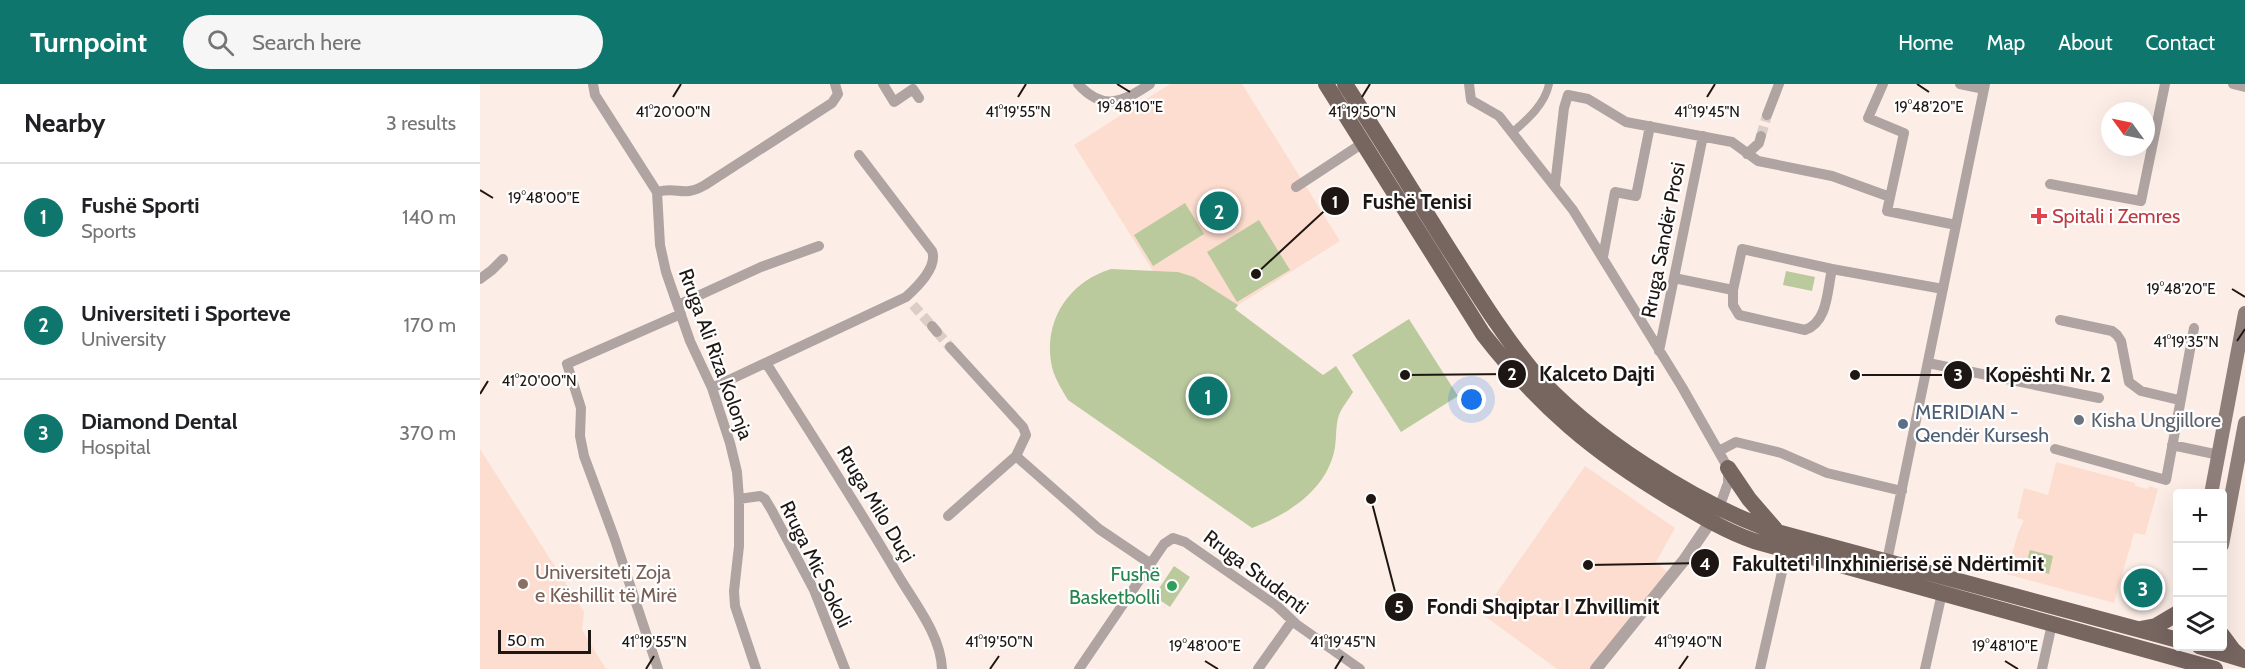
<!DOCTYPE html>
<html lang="en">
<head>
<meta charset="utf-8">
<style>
  body { margin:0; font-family:Cabin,sans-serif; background:#f6f6f6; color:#202124 }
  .controls { position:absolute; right:18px; bottom:18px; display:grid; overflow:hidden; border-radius:6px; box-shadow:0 6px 24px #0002 }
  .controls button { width:54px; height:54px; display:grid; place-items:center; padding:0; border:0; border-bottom:2px solid #e0e0e0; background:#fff; color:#202124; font:30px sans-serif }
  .compass { position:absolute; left:1621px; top:18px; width:54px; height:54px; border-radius:50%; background:#fff; box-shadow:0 6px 24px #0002; rotate:303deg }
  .scale { position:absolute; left:18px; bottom:15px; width:93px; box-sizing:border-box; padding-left:6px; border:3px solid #1d1612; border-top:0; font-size:16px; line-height:21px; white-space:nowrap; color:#1d1612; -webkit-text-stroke:4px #fefefe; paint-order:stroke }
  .you { position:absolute; left:992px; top:316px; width:21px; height:21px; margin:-15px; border:4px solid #fff; border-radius:50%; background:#1a73e8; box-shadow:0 0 0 9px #1a73e833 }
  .badge { display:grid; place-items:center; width:39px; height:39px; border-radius:50%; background:#0f766e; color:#fff; font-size:20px; font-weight:700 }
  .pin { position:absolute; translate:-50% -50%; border:3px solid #fff; box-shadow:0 2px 6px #0006 }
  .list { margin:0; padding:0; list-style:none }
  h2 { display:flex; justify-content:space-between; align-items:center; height:78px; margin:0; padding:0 24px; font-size:26px }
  h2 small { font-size:20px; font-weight:400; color:#757577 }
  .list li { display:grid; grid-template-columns:39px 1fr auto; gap:18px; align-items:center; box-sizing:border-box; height:108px; padding:0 24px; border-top:2px solid #e0e0e0 }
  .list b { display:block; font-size:22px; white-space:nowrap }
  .list p { margin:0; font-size:20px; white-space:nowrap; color:#757577 }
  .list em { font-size:20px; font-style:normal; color:#757577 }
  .icon { flex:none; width:33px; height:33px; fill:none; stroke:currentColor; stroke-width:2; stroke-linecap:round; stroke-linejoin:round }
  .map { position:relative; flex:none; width:1765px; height:585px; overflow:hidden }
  header { display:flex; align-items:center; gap:36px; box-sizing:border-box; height:84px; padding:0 30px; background:#0f766e; color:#fff }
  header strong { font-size:28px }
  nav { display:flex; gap:33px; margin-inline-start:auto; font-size:21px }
  .search { width:420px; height:54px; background:#f6f6f6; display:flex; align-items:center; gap:15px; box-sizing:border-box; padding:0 21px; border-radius:33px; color:#757577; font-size:22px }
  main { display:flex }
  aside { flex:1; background:#fff }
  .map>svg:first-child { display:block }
  .built { fill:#fcddcf }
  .green { fill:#baca9d }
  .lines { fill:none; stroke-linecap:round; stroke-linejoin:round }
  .minor-tunnel { stroke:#dbcec7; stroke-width:10; stroke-dasharray:10 5; stroke-linecap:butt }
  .pedestrian { stroke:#afa4a1; stroke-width:8 }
  .minor { stroke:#afa4a1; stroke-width:10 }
  .tertiary { stroke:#afa4a1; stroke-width:12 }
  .secondary { stroke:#8f7f7b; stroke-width:14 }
  .primary { stroke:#776560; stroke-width:16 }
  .ticks { fill:none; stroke:#1d1612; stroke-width:2 }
  .health-dot { fill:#e0444e; stroke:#fefefe; stroke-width:2 }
  .worship-dot { fill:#6b7280; stroke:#fefefe; stroke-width:2 }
  .service-dot { fill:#5c6f8a; stroke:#fefefe; stroke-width:2 }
  .education-dot { fill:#8d6e63; stroke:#fefefe; stroke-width:2 }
  .leisure-dot { fill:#2e9e5b; stroke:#fefefe; stroke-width:2 }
  .labels { text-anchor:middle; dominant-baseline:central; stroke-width:4.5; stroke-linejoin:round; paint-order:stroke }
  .health-label { font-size:20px; fill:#be3a42; stroke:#fefefe; text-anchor:start }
  .street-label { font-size:20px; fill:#1d1612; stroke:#fefefe }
  .service-label { font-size:20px; fill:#4e5e75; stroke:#fefefe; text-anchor:start }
  .worship-label { font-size:20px; fill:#5b616d; stroke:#fefefe; text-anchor:start }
  .education-label { font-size:20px; fill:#785e54; stroke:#fefefe; text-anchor:start }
  .leisure-label { font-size:20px; fill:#27864d; stroke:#fefefe; text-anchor:end }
  .ticks-label { font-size:15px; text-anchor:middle; fill:#1d1612; stroke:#fefefe; stroke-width:4.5; stroke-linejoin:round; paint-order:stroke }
  .leader { fill:none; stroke:#1d1612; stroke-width:2 }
  .callout-dot { fill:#1d1612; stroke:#fefefe; stroke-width:2 }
  .mark-label { font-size:18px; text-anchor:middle; font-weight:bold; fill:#fff }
  .callout-label { font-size:21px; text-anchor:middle; font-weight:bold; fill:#1d1612; stroke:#fefefe; stroke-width:4.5; stroke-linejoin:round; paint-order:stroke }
</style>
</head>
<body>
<header>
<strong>Turnpoint</strong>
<div class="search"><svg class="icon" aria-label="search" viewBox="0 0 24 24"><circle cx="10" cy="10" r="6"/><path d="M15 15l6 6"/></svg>Search here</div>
<nav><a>Home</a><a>Map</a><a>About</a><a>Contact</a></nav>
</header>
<main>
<aside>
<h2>Nearby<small>3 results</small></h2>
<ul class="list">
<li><span class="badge">1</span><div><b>Fushë Sporti</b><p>Sports</p></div><em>140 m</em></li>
<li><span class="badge">2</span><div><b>Universiteti i Sporteve</b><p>University</p></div><em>170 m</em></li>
<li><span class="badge">3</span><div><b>Diamond Dental</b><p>Hospital</p></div><em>370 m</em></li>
</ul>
</aside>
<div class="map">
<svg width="1765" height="585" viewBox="0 0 1765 585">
  <rect width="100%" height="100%" fill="#fceee7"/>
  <!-- built -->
  <path class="built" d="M690,0h72l98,157 -102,64 -44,-28 -16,-5 -25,-1 -79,-126z
    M0,365l104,163 -2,18 24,39h-126z
    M1576,378l79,21v3l13,3 1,-3 9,3 -13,46 -11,-2 -20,70 -108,-29 12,-41 6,-13 -7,-2 7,-30 24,7z
    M1105,382l90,62 -19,34 16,14 -76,93h-39l-75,-55z"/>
  <!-- green -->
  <path class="green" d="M705,119l19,31 -51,32 -19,-31z
    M779,136l31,50 -53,32 -30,-50z
    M631,185l67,3 16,5 44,28 -3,4 88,66 13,-9 17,26c-4,7 -11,15 -14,23 -4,11 -2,26 -5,37 -9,39 -47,63 -82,76l-184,-128c-7,-12 -15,-24 -17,-38 -7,-44 20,-81 60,-93z
    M1306,187l29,6 -3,14 -29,-6z
    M929,235l49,77 -57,36 -49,-77z
    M1550,466l23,6 -4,18 -24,-7z
    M694,482l16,11 -20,30 -16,-11z"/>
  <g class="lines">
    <!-- minor-tunnel -->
    <path class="minor-tunnel" d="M1281,52l6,-21
      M433,221l19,21
      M457,248l13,15"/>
    <!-- pedestrian -->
    <path class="pedestrian" d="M1033,48c15,-13 32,-28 36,-48"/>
    <!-- minor -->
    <path class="minor" d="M113,0l2,11 62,97 3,53 6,27 24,69 22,47 18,55 7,29 2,27v47l-5,45 1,15 21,63
      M403,0l11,18 19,-13 6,9
      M598,0c25,28 45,18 72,0
      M989,0l2,16 28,16 74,94 109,177 46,81v15l-9,25
      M1403,0l-15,34 36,15 -17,78 69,14
      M1480,0l24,5
      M1753,0l12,3
      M1287,31l12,-31
      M1267,70l12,-11 2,-7
      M1570,100l91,17 24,-117
      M1075,101l9,-77 4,-13 20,4 38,23 106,20 26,19 74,15 58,21
      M816,103l67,-44
      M177,108c22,-6 25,6 48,-7l127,-82 6,-9 -3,-10
      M1123,173l12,-65 21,4 14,-70
      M1194,194l59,12 9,-41 90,20 111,20
      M0,195l12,-9 11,-11
      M1253,206v15l6,10 66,15c23,-8 22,-39 27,-61
      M198,221l83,-38 58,-21
      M1580,236l52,11 5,4 4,6 8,41 12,9 38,9
      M452,242l5,6
      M1179,267l44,-215
      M286,279c44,69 88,137 129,207 17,30 46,64 47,99
      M1448,279l171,35
      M232,304l194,-91c11,-10 32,-30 26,-46l-73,-96
      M1692,361l47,10
      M1575,365l111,31 28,-152
      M1239,367l17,-9 45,11 46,20 75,18
      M536,372l83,73 52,35
      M259,415l21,-3 5,3 6,10 43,81 31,79
      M468,432l68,-60 10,-21 -3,-8 -73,-80
      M1407,477l98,-477
      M178,585l-44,-132 -30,-81 -4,-20 1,-28 -14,-44 114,-50
      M599,585l85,-125 9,-6 12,4 92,64 19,18 64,45
      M778,585l34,-48
      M1280,585l27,-119
      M1445,585l17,-76
      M1562,585l10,-45"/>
    <!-- tertiary -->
    <path class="tertiary" d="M1116,585l89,-110 30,-44"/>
    <!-- secondary -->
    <path class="secondary" d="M1731,410l34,-181
      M1742,461l23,-122"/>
    <!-- primary -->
    <path class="primary" d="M846,0l157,250c57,73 110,118 189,165 27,16 53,32 82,42l461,128
      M865,0c36,56 71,113 107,170 25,39 50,80 80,116 56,65 165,135 245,162l401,108
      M1248,384l21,31 26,30
      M1660,545l16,-3 22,-13
      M1742,551l11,15 10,9
      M1719,562l46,14"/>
  </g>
  <!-- ticks -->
  <path class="ticks" d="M637,0l13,8M1437,0l12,8M193,13l8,-13M538,13l8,-13M882,13l8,-13M1227,13l8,-13M0,106l13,8M1752,205l13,8M1757,257l8,-12M0,310l8,-13M725,577l13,8M1525,577l13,8M166,585l8,-13M510,585l9,-13M855,585l8,-13M1199,585l9,-13"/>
  <!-- markers -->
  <path class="health-dot" d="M1556 123h6v6h6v6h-6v6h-6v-6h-6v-6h6z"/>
  <circle class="worship-dot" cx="1599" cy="336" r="6"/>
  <circle class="service-dot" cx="1423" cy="340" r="6"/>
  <circle class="education-dot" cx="43" cy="500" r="6"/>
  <circle class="leisure-dot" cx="692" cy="502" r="6"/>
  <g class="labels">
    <!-- health labels -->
    <g class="health-label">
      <text x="1572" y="132">Spitali i Zemres</text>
    </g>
    <!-- street labels -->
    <g class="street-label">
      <text transform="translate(1183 156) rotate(-79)">Rruga Sandër Prosi</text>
      <text transform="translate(236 270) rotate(70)">Rruga Ali Riza Kolonja</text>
      <text transform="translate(396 420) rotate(59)">Rruga Milo Duçi</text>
      <text transform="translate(336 480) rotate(64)">Rruga Mic Sokoli</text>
      <text transform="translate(776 488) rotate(37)">Rruga Studenti</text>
    </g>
    <!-- service labels -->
    <g class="service-label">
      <text x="1435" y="328">MERIDIAN -<tspan x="1435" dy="23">Qendër Kursesh</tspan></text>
    </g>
    <!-- worship labels -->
    <g class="worship-label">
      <text x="1611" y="336">Kisha Ungjillore</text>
    </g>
    <!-- education labels -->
    <g class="education-label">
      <text x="55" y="488">Universiteti Zoja<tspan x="55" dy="23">e Këshillit të Mirë</tspan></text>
    </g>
    <!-- leisure labels -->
    <g class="leisure-label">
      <text x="680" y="490">Fushë<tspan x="680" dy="23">Basketbolli</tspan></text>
    </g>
  </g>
  <g class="ticks-label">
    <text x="650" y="28">19°48'10"E</text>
    <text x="1449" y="28">19°48'20"E</text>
    <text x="193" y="33">41°20'00"N</text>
    <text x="538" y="33">41°19'55"N</text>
    <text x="882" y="33">41°19'50"N</text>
    <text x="1227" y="33">41°19'45"N</text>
    <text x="64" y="119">19°48'00"E</text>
    <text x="1701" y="210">19°48'20"E</text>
    <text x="1706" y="263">41°19'35"N</text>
    <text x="59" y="302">41°20'00"N</text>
    <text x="174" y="563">41°19'55"N</text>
    <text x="519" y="563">41°19'50"N</text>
    <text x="863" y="563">41°19'45"N</text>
    <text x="1208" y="563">41°19'40"N</text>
    <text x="725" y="567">19°48'00"E</text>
    <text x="1525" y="567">19°48'10"E</text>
  </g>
  <!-- callouts -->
  <path class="leader" d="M776 190L855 117M925 291L1032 290M1375 291L1478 291M1108 481L1225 479M891 415L919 523"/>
  <g class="callout-dot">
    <circle cx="776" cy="190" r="6"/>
    <circle cx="925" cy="291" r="6"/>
    <circle cx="1375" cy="291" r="6"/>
    <circle cx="1108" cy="481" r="6"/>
    <circle cx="891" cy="415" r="6"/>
    <circle cx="855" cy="117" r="15"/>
    <circle cx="1032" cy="290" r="15"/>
    <circle cx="1478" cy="291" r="15"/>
    <circle cx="1225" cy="479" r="15"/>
    <circle cx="919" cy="523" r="15"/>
  </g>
  <g class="mark-label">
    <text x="855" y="124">1</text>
    <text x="1032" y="296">2</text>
    <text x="1478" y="297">3</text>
    <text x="1225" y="486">4</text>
    <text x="919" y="529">5</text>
  </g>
  <g class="callout-label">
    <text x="937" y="125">Fushë Tenisi</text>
    <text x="1117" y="297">Kalceto Dajti</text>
    <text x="1568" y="298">Kopështi Nr. 2</text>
    <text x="1408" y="487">Fakulteti i Inxhinierisë së Ndërtimit</text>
    <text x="1063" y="530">Fondi Shqiptar I Zhvillimit</text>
  </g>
</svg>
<div class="controls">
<button>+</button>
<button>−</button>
<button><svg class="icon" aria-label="layers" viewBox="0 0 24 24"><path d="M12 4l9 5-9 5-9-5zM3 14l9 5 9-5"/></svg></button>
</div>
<svg class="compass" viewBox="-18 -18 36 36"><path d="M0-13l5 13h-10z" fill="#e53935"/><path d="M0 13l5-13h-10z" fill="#757577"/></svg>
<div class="scale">50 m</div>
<div class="you"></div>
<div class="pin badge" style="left:728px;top:312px">1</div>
<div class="pin badge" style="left:739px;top:127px">2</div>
<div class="pin badge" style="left:1663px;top:504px">3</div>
</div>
</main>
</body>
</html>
